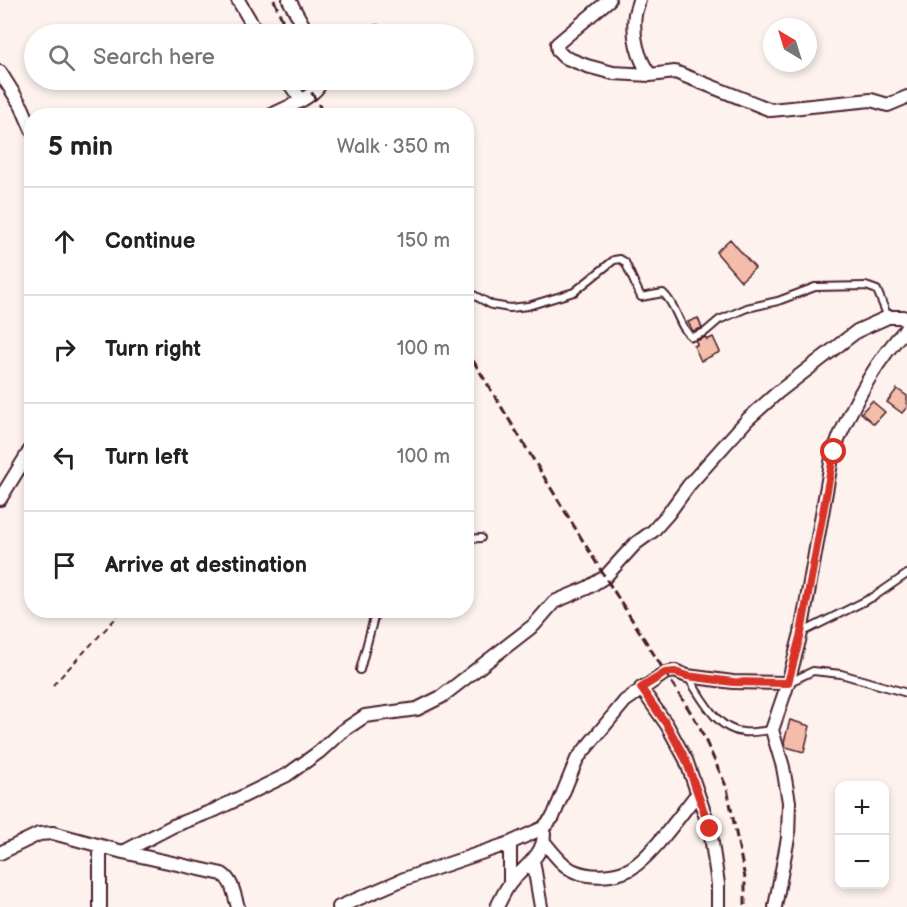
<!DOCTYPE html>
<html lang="en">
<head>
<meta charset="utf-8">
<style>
  body { margin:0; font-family:"Balsamiq Sans",sans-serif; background:#f6f6f6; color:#222 }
  .controls { position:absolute; right:18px; bottom:18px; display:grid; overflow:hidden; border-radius:12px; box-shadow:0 3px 9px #0003 }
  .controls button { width:54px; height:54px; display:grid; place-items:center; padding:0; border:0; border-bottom:2px solid #e0e0e0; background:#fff; color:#222; font:30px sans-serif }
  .compass { position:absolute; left:763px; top:18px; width:54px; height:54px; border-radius:50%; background:#fff; box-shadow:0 3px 9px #0003; rotate:322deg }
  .stop { position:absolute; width:18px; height:18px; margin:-14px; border:4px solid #d93025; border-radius:50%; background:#fff }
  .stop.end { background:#d93025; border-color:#fff; box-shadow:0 2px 6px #0008 }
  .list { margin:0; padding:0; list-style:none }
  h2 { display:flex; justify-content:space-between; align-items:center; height:78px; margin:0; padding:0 24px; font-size:26px }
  h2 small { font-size:20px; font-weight:400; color:#767676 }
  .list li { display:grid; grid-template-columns:39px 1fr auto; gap:18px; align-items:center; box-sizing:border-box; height:108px; padding:0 24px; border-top:2px solid #e0e0e0 }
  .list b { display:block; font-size:22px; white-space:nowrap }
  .list em { font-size:20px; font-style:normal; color:#767676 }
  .icon { flex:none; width:33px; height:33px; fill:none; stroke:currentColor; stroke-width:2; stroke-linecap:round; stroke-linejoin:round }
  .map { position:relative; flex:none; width:907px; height:907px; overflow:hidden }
  .search { position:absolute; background:#fff; box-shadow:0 3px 9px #0003; left:24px; top:24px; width:450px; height:66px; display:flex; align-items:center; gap:15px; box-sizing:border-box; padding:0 21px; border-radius:33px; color:#767676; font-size:22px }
  .panel { position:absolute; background:#fff; box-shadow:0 3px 9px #0003; left:24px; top:108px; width:450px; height:510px; border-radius:24px }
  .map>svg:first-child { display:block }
  .building { fill:#f4bda9; stroke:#4a1f2b; stroke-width:1.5 }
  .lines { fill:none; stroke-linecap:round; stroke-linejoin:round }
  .lane-casing { stroke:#4a1f2b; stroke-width:10 }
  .street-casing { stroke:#4a1f2b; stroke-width:16 }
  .path { stroke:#4a1f2b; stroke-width:2; stroke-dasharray:6 4.5; stroke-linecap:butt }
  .lane { stroke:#fff; stroke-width:6 }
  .street { stroke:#fff; stroke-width:12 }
  .rail { stroke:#4a1f2b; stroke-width:3; stroke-dasharray:9 4.5; stroke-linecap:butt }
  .route { stroke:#d93025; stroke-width:8 }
</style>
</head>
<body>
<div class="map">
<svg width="907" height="907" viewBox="0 0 907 907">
  <rect width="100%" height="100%" fill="#fdf2ee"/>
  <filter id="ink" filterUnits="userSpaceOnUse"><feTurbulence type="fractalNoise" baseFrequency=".0167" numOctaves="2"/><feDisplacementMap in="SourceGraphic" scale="12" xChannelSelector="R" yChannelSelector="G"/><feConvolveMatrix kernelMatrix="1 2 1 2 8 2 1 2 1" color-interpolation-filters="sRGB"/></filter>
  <g filter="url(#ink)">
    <!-- building -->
    <path class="building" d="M730,239l25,29 -14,13 -25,-29z
      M698,318l4,10 -9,3 -5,-9z
      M706,337l1,3 6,-3 7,15 -19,9 -7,-15 3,-1 -1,-4z
      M897,389l10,7v11l-5,6 -15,-11z
      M872,401l13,11 -11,12 -13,-11z
      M790,720l20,6 -6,26 -18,-5 -2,-5z"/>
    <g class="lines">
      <!-- lane casing -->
      <g class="lane-casing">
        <path id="lane" d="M362,34l15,-5 11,5
          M466,291l26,14 18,3 18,-2 46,-14 40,-32 6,-1 5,3 16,35 22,-4c14,12 15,34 29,44l13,-5 14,-12 28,-12 31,-7 37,-14 51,-1 11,4 11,27
          M466,539l15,-1
          M801,633l74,-37 32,-22
          M360,670l16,-60
          M687,676c14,20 29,54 56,56 9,1 19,-1 29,-2
          M790,682l23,-11 28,3 66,19"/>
      </g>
      <!-- street casing -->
      <g class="street-casing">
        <path id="street" d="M238,0l20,34
          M289,0l19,34
          M609,0l-52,44 1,7 6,6 23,9 26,7 37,2 25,-3 96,38 100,-10 17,5 19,-8
          M639,0c-1,5 -3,9 -4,14 -3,22 3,44 15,61
          M0,72l22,35 10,23
          M287,80l14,20
          M270,116c16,-9 46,-18 52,-36
          M0,499l32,-52
          M641,688l26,37 19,35 24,69 8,55v23
          M544,842c8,9 18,24 30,29 16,7 39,6 54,-1 22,-11 53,-56 69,-76
          M510,843v40
          M100,847v60
          M123,852l50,-26 42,-16 72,-35 32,-23 22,-20 24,-16 52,-7 24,-12 93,-72 20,-23 33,-14 18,-11 30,-33 18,-13 15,-17 21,-29 59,-66 29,-26 80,-62 31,-14h15l4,7
          M0,853l39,-19 14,-1 70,19 99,22c11,7 12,21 16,33
          M533,860l8,47
          M339,907l65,-28 106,-36 33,-15 10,-11 24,-58 48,-58 40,-28 10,-2 12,5 46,6 55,1
          M497,907c4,-8 8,-18 15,-26 12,-14 32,-26 32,-47
          M775,907l13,-69 1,-36 -6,-35 -11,-37 16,-47 13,-50 32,-181c17,-42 42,-91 74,-124"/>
      </g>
      <!-- path -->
      <path class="path" d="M53,685l63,-67 4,-8"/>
      <!-- lane -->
      <use href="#lane" class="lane"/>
      <!-- street -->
      <use href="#street" class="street"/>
      <!-- rail -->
      <path class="rail" d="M274,0l14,34
        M306,80l6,13 13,23
        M466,349l139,228 93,147 29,64 18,90v29"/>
    </g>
  </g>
  <g class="lines" filter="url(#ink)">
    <!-- route -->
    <path class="route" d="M710,829l-24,-69 -19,-35 -26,-37 24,-15 10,-1 12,4 46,6 55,1 13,-50 33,-181"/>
  </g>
</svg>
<div class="controls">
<button>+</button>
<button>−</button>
</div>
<svg class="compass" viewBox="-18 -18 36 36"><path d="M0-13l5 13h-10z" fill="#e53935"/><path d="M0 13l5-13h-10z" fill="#767676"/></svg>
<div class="stop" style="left:834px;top:452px"></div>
<div class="stop end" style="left:710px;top:829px"></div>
<div class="search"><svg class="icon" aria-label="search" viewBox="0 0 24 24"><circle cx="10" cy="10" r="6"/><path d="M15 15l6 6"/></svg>Search here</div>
<section class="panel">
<h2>5 min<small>Walk · 350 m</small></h2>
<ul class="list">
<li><svg class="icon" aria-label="ahead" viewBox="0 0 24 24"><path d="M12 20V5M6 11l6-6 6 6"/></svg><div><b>Continue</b></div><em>150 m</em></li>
<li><svg class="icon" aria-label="right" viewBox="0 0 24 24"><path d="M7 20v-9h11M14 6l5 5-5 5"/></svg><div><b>Turn right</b></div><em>100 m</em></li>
<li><svg class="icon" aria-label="left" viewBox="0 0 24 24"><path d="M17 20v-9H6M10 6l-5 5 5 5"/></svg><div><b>Turn left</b></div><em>100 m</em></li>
<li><svg class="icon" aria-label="arrive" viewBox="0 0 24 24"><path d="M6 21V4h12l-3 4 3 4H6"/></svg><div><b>Arrive at destination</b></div></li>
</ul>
</section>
</div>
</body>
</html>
